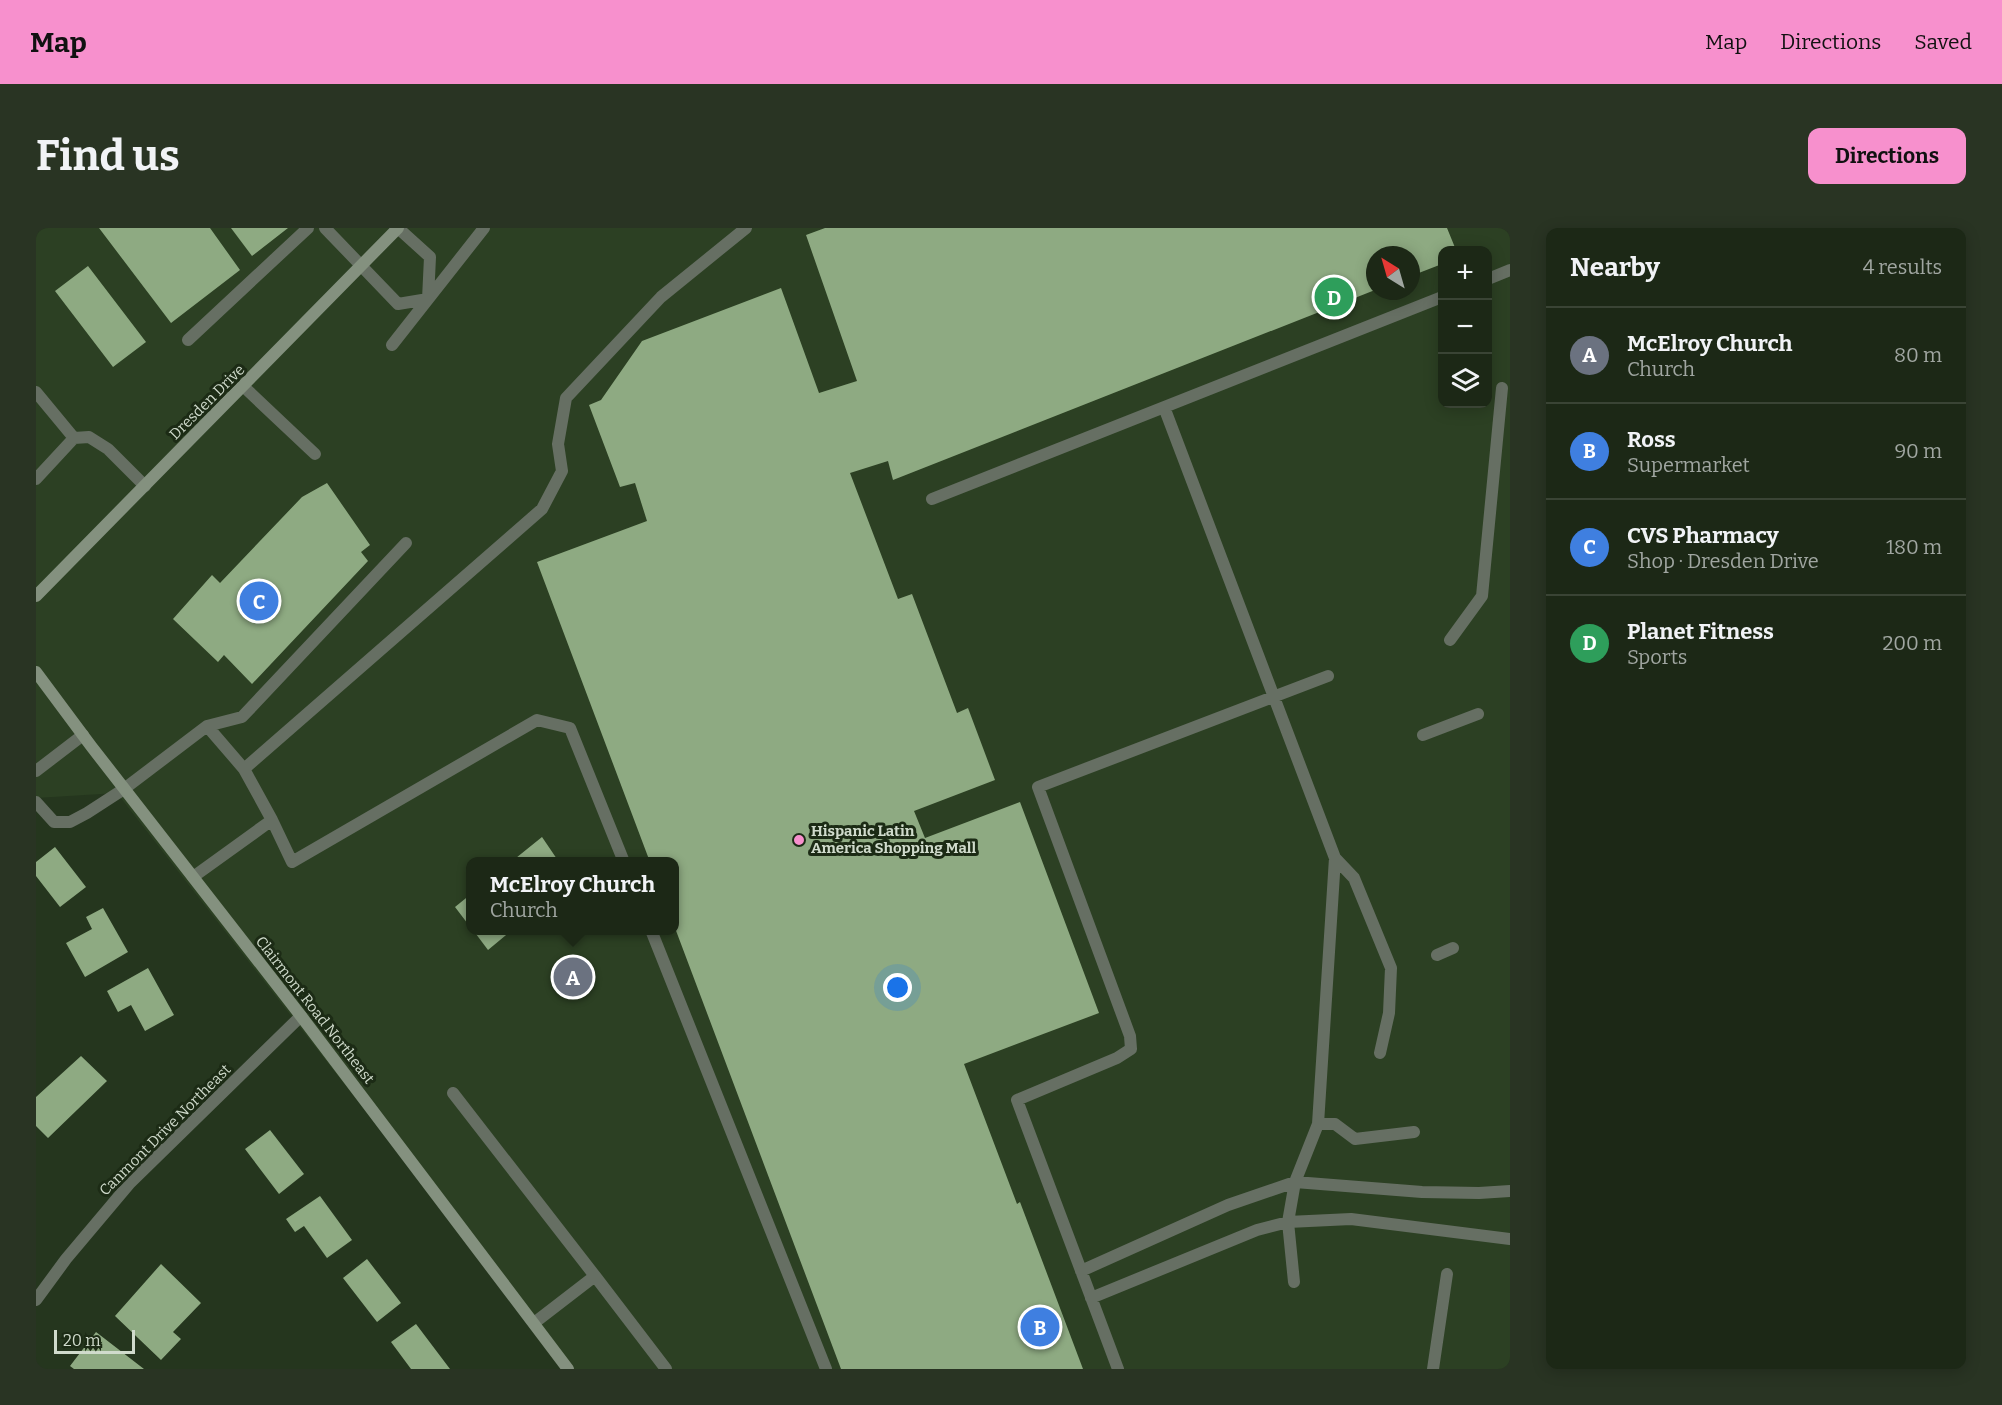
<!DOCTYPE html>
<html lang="en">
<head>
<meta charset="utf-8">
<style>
  body { margin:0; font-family:Bitter,serif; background:#293423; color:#f1f3f6 }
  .controls { position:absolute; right:18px; top:18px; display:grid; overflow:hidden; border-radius:12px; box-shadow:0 3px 15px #0003 }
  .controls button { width:54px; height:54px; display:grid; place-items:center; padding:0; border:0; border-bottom:2px solid #3a4435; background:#1c2816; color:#f1f3f6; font:30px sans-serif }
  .compass { position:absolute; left:1330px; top:18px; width:54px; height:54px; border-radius:50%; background:#1c2816; box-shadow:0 3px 15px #0003; rotate:323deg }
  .scale { position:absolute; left:18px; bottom:15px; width:81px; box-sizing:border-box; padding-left:6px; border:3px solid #d0dbcc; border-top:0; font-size:16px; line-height:21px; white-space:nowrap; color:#d0dbcc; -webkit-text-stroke:4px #1c2b15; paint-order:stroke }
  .you { position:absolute; left:862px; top:760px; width:21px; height:21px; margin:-15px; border:4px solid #fff; border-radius:50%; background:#1a73e8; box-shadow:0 0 0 9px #1a73e833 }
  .badge { display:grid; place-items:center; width:39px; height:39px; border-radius:50%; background:#f790cd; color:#fff; font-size:20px; font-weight:700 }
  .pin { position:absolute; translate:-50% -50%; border:3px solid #fff; box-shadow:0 2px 6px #0006 }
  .popup { position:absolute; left:430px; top:629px; width:213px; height:78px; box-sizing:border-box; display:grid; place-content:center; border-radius:12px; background:#1c2816; filter:drop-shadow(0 2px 4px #0005); font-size:20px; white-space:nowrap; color:#a0a6a1 }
  .popup b { font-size:22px; color:#f1f3f6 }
  .popup::after { content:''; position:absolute; left:50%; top:100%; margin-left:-12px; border:12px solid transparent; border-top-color:#1c2816 }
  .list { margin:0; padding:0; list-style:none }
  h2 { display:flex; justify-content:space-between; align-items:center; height:78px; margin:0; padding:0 24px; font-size:26px }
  h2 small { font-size:20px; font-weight:400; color:#a0a6a1 }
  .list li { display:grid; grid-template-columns:39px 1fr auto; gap:18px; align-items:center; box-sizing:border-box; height:96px; padding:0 24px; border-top:2px solid #3a4435 }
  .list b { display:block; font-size:22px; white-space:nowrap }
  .list p { margin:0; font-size:20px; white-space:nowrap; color:#a0a6a1 }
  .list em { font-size:20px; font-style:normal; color:#a0a6a1 }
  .icon { flex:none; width:33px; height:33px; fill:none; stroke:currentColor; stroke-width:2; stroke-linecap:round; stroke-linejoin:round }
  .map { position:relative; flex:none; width:1474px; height:1141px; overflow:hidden; border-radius:12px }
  header { display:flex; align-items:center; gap:36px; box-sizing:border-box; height:84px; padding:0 30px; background:#f790cd; color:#111 }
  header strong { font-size:28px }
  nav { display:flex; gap:33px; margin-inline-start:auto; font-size:21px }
  .intro { display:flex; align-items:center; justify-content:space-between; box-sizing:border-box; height:144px; padding:0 36px }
  h1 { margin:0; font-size:42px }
  .button { padding:15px 27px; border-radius:12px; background:#f790cd; color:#111; font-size:21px; font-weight:700 }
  main { display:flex; gap:36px; padding:0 36px }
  aside { flex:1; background:#1c2816; border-radius:12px; box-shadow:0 3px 15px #0003 }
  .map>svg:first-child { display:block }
  .built { fill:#2c4023; fill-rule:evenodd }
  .building { fill:#8eaa82 }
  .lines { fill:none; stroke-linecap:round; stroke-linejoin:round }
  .lane { stroke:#666f63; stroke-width:12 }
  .street { stroke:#666f63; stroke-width:12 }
  .secondary { stroke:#84917f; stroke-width:12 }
  .poi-dot { fill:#f790cd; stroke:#1c2b15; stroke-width:2 }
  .labels { text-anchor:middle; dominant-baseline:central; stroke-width:6; stroke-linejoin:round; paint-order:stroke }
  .street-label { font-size:15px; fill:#d0dbcc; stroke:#1c2b15 }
  .poi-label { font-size:15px; font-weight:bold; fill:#d0dbcc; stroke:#1c2b15; text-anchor:start }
</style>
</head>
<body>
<header>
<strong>Map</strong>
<nav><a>Map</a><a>Directions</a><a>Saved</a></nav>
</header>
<div class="intro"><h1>Find us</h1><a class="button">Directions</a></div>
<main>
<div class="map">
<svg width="1474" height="1141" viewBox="0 0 1474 1141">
  <rect width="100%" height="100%" fill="#25361e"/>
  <!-- built -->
  <path class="built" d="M0,0h1474v1141h-943l-450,-576 -81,5zM1406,22h46v154h-46zM1339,27h36v36h-36zM435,634h204v68h-204z"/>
  <!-- building -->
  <path class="building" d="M63,0h111l30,42 -69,53z
    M195,0h57l-36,28z
    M789,0h622l9,22h-14v14l-31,12v-21h-36v35l-482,190 -5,-19 -38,12 48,126 14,-5 45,119 11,-5 27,72 -81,31 11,27 95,-36 79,211 -135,51 53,140 3,-2 63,167h-242l-166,-441v-66h-25l-113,-300 110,-41 -12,-38 -15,4 -31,-82 12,-5 41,-59 139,-53 38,105 38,-12 -51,-146z
    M52,38l58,76 -33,25 -58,-76z
    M291,255l43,62 -9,7 7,9 -116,123 -28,-29 -6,7 -45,-43 39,-44 8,8 82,-86z
    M506,609l17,25h-48z
    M19,619l31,40 -26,20 -24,-31v-14z
    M435,666v34l-16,-21z
    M67,680l25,44 -43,25 -19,-34 26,-14 -6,-12z
    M437,702h39l-24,20z
    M112,740l26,47 -29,16 -14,-26 -13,7 -11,-21z
    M45,828l26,25 -59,57 -12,-12v-29z
    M234,902l34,44 -25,20 -34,-45z
    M284,968l32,44 -25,18 -23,-32 -9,6 -9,-13z
    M331,1031l34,44 -24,19 -34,-44z
    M125,1036l40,39 -28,29 8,7 -20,21 -46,-44z
    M380,1096l34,45h-39l-20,-27z
    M60,1104l48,37h-70l-4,-3z"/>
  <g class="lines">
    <!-- lane -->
    <path class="lane" d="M289,0l73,76 30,-5 2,-42 -32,-29
      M1452,51l22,-9
      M152,112l120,-112
      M356,117l92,-117
      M207,158l72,68
      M0,164l38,46
      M1128,179l171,451 -17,266 -23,58 -7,40 6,60
      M0,251l38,-41 15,-1 19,12 37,37
      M896,271l510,-202
      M1414,412l32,-44 20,-208
      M171,498l35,-9 164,-174
      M1387,507l55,-21
      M0,543l47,-36
      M0,574l18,20h16l17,-9 37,-24 83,-63 37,43
      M236,592l20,42 245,-142 33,8 54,134
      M1299,630l19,20 37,90 -2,45 -9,40
      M157,649l79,-57 -28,-51 298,-260 20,-38 -4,-27 8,-46 95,-101 85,-69
      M615,702l175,439
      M1401,727l16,-7
      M417,865l142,183
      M1282,896h17l20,15 59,-7
      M1045,1043l147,-66 67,-23 127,10 57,1 31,-2
      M1055,1070l166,-68 31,-8 63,-3 159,20
      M498,1095l61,-47 71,93
      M1082,1141l-101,-269 100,-42 14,-9 -1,-13 -92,-249 290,-111
      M1397,1141l14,-95"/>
    <!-- street -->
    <path class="street" d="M0,1072l30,-41 64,-76 171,-167"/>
    <!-- secondary -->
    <path class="secondary" d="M0,368l362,-368
      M0,444l55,74 210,270 267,353"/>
  </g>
  <!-- markers -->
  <circle class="poi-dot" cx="763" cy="612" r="6"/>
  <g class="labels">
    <!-- street labels -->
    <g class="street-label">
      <text transform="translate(171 174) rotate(-45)">Dresden Drive</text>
      <text transform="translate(279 782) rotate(52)">Clairmont Road Northeast</text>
      <text transform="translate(129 902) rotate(-45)">Canmont Drive Northeast</text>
    </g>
    <!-- poi labels -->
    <g class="poi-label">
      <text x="775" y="603">Hispanic Latin<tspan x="775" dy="17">America Shopping Mall</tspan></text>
    </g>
  </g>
</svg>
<div class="controls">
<button>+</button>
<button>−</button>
<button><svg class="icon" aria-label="layers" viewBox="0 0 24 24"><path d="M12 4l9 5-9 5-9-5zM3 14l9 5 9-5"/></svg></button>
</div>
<svg class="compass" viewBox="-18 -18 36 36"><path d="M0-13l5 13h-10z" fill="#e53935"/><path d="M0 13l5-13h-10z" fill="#a0a6a1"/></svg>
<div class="scale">20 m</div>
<div class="you"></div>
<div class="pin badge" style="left:537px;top:749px;background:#6b7280">A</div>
<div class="popup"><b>McElroy Church</b>Church</div>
<div class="pin badge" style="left:1004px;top:1099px;background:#3f7fe0">B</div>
<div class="pin badge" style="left:223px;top:373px;background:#3f7fe0">C</div>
<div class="pin badge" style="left:1298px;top:69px;background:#2e9e5b">D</div>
</div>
<aside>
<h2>Nearby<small>4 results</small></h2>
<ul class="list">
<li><span class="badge" style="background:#6b7280">A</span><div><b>McElroy Church</b><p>Church</p></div><em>80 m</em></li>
<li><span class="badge" style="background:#3f7fe0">B</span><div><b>Ross</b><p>Supermarket</p></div><em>90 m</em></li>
<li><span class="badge" style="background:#3f7fe0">C</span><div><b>CVS Pharmacy</b><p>Shop · Dresden Drive</p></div><em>180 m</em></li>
<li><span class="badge" style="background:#2e9e5b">D</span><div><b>Planet Fitness</b><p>Sports</p></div><em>200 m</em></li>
</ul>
</aside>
</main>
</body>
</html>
